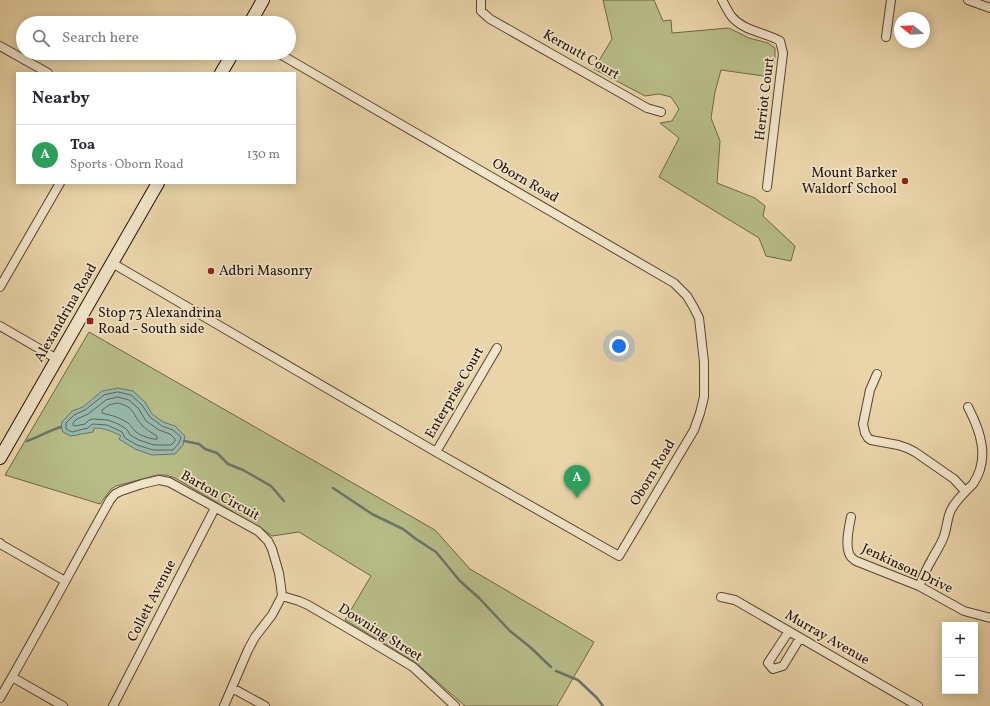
<!DOCTYPE html>
<html lang="en">
<head>
<meta charset="utf-8">
<style>
  body { margin:0; font-family:Vollkorn,serif; background:#f2f2f3; color:#2b2b33 }
  .controls { position:absolute; right:12px; bottom:12px; display:grid; overflow:hidden; border-radius:0px; box-shadow:0 2px 10px #0003 }
  .controls button { width:36px; height:36px; display:grid; place-items:center; padding:0; border:0; border-bottom:1px solid #e1e1e2; background:#fff; color:#2b2b33; font:20px sans-serif }
  .compass { position:absolute; left:894px; top:12px; width:36px; height:36px; border-radius:50%; background:#fff; box-shadow:0 2px 10px #0003; rotate:288deg }
  .you { position:absolute; left:619px; top:346px; width:14px; height:14px; margin:-10px; border:3px solid #fff; border-radius:50%; background:#1a73e8; box-shadow:0 0 0 6px #1a73e833 }
  .badge { display:grid; place-items:center; width:26px; height:26px; border-radius:50%; background:#1a73e8; color:#fff; font-size:13px; font-weight:700 }
  .pin { position:absolute; translate:-50% -33px; filter:drop-shadow(0 1px 2px #0008) }
  .pin::after { content:''; position:absolute; top:21px; width:14px; height:12px; background:inherit; clip-path:polygon(0 0,100% 0,50% 100%) }
  .list { margin:0; padding:0; list-style:none }
  h2 { display:flex; justify-content:space-between; align-items:center; height:52px; margin:0; padding:0 16px; font-size:17px }
  h2 small { font-size:13px; font-weight:400; color:#7c7c81 }
  .list li { display:grid; grid-template-columns:26px 1fr auto; gap:12px; align-items:center; box-sizing:border-box; height:60px; padding:0 16px; border-top:1px solid #e1e1e2 }
  .list b { display:block; font-size:15px; white-space:nowrap }
  .list p { margin:0; font-size:13px; white-space:nowrap; color:#7c7c81 }
  .list em { font-size:13px; font-style:normal; color:#7c7c81 }
  .icon { flex:none; width:22px; height:22px; fill:none; stroke:currentColor; stroke-width:2; stroke-linecap:round; stroke-linejoin:round }
  .map { position:relative; flex:none; width:990px; height:706px; overflow:hidden }
  .search { position:absolute; background:#fff; box-shadow:0 2px 10px #0003; left:16px; top:16px; width:280px; height:44px; display:flex; align-items:center; gap:10px; box-sizing:border-box; padding:0 14px; border-radius:22px; color:#7c7c81; font-size:15px }
  .panel { position:absolute; background:#fff; box-shadow:0 2px 10px #0003; left:16px; top:72px; width:280px; height:112px; border-radius:0px }
  .map>svg:first-child { display:block }
  .green { fill:#b7bd88; stroke:#6e6747 }
  .water { fill:#98b8ac; stroke:#6a756a }
  .lines { fill:none; stroke-linecap:round; stroke-linejoin:round }
  .shore { stroke:#5e6459; stroke-width:1 }
  .stream { stroke:#6a756a; stroke-width:2.5 }
  .street-casing { stroke:#56422f; stroke-width:10 }
  .secondary-casing { stroke:#241106; stroke-width:14 }
  .street { stroke:#f1e4c8; stroke-width:8 }
  .secondary { stroke:#f1e4c8; stroke-width:12 }
  .poi-dot { fill:#8f2418; stroke:#f1e4c8; stroke-width:1.5 }
  .labels { text-anchor:middle; dominant-baseline:central; stroke-width:3.5; stroke-linejoin:round; paint-order:stroke }
  .street-label { font-size:14px; fill:#241106; stroke:#f1e4c8 }
  .poi-label { font-size:14px; fill:#241106; stroke:#f1e4c8; text-anchor:start }
</style>
</head>
<body>
<div class="map">
<svg width="990" height="706" viewBox="0 0 990 706">
  <rect width="100%" height="100%" fill="#ead5aa"/>
  <filter id="stains"><feTurbulence type="fractalNoise" baseFrequency=".005" numOctaves="4"/><feColorMatrix values="0 0 0 0 .2 0 0 0 0 .09 0 0 0 0 .02 0 0 0 .5 -.17"/></filter>
  <radialGradient id="worn" r=".72"><stop offset=".6" stop-color="#630" stop-opacity="0"/><stop offset="1" stop-color="#630" stop-opacity=".3"/></radialGradient>
  <!-- green -->
  <path class="green" d="M603,0h51l9,21 8,-1 1,13 57,-5 20,10 19,5 7,5v9l-4,20 -50,-7 -6,22 -4,26 9,23 -3,42 38,15 10,8 -2,10 32,30 -4,15 -25,-5 -7,-18 -100,-61 20,-39 -19,-15 12,-2 7,-12 -8,-12 -12,-3 -14,2 -51,-27 18,-30z
    M89,332l346,198 35,39 124,73 -37,64h-92l-50,-44 -70,-42 26,-44 -72,-44 -27,4 -8,-6 -89,-52 -9,-3h-9l-41,11 -5,3 -11,15 -95,-29z"/>
  <!-- water -->
  <path class="water" d="M118,388l15,3 12,11 7,12 11,8 12,4 10,10 -2,9 -8,9 -23,1 -17,-6 -16,-10 2,-3c-9,-5 -17,-8 -27,-8l-1,4 -22,4 -8,-4 -2,-5 1,-5 10,-11 11,-4 19,-16z"/>
  <g class="lines">
    <!-- shore -->
    <path class="shore" d="M118,392l13,3 11,10 8,12 12,9 11,4 8,7 -2,6 -6,7h-20l-16,-5 -12,-7 -3,-6 -6,-3 -9,-4 -14,-1 -2,1 -3,3 -16,4 -6,-3v-6l8,-8 11,-5 19,-15z
      M118,397l11,3 9,8 8,13 13,9 11,4 5,5v2l-4,4h-17l-15,-5 -9,-5 -2,-4 -3,-3 -7,-4 -10,-4 -15,-1 -4,1 -4,4 -10,2 -2,-1v-2l4,-4 11,-5 18,-14z
      M118,403c17,4 14,11 23,21 4,5 11,9 16,12v3c-5,1 -19,-4 -23,-9 -4,-5 -5,-7 -11,-10 -7,-4 -14,-5 -21,-7v-3l7,-5z"/>
    <!-- stream -->
    <path class="stream" d="M27,441c12,-4 23,-11 34,-14
      M184,441l15,3 6,5 12,4 11,11 15,6 28,16 13,15
      M333,488l39,26 31,15 13,10 20,13 24,29 19,17 31,33 20,16 21,20
      M556,671l22,9 19,18 6,8"/>
    <!-- street casing -->
    <g class="street-casing">
      <path id="street" d="M481,0v11l9,8 157,89 14,4
        M722,0c3,5 6,12 10,17 12,14 32,15 48,24l3,12 -16,134
        M968,0l22,8
        M886,37l5,-37
        M0,46l48,27
        M112,263l324,189 183,104 75,-126 6,-17 4,-16v-35l-5,-44 -5,-10 -7,-12 -13,-13 -396,-230
        M0,287l60,-104
        M0,326l57,33
        M877,374l-7,16 -7,34 2,9 3,5 3,2 27,5 9,3 8,4 39,27 11,12
        M436,452l61,-104
        M851,517c-2,10 -7,31 0,40 1,1 3,3 5,4l63,25 45,25 26,7
        M0,543l2,2 63,36
        M919,586c4,-8 7,-17 12,-25 4,-8 10,-16 13,-25 3,-8 3,-18 7,-26 5,-10 14,-18 22,-26 17,-25 8,-52 -5,-77
        M282,596l17,5 9,4 65,38 40,24 42,39
        M721,597l14,3 183,106
        M789,631l-21,32 5,6 10,-3 17,-28
        M12,677l51,29
        M232,688l33,18
        M0,698c38,-65 73,-132 110,-198l5,-6 6,-3 21,-7 17,-4 10,2 89,49 10,10 4,8 7,24 2,14 1,9 -10,19 -17,22 -7,13 -24,56
        M113,706l102,-198"/>
    </g>
    <!-- secondary casing -->
    <g class="secondary-casing">
      <path id="secondary" d="M250,23l13,-23
        M221,73l12,-20
        M0,458l158,-275"/>
    </g>
    <!-- street -->
    <use href="#street" class="street"/>
    <!-- secondary -->
    <use href="#secondary" class="secondary"/>
  </g>
  <!-- markers -->
  <g class="poi-dot">
    <circle cx="905" cy="181" r="4"/>
    <circle cx="211" cy="271" r="4"/>
    <rect x="86" y="317" width="8" height="8" rx="2"/>
  </g>
  <g class="labels">
    <!-- street labels -->
    <g class="street-label">
      <text transform="translate(581 55) rotate(30)">Kernutt Court</text>
      <text transform="translate(765 99) rotate(-83)">Herriot Court</text>
      <text transform="translate(525 181) rotate(30)">Oborn Road</text>
      <text transform="translate(66 313) rotate(-60)">Alexandrina Road</text>
      <text transform="translate(455 393) rotate(-60)">Enterprise Court</text>
      <text transform="translate(653 473) rotate(-59)">Oborn Road</text>
      <text transform="translate(220 496) rotate(29)">Barton Circuit</text>
      <text transform="translate(907 569) rotate(25)">Jenkinson Drive</text>
      <text transform="translate(152 601) rotate(-63)">Collett Avenue</text>
      <text transform="translate(380 633) rotate(32)">Downing Street</text>
      <text transform="translate(827 638) rotate(30)">Murray Avenue</text>
    </g>
    <!-- poi labels -->
    <g class="poi-label">
      <text x="897" y="173" text-anchor="end">Mount Barker<tspan x="897" dy="16">Waldorf School</tspan></text>
      <text x="219" y="271">Adbri Masonry</text>
      <text x="98" y="313">Stop 73 Alexandrina<tspan x="98" dy="16">Road - South side</tspan></text>
    </g>
  </g>
  <rect width="100%" height="100%" filter="url(#stains)"/>
  <rect width="100%" height="100%" fill="url(#worn)"/>
</svg>
<div class="controls">
<button>+</button>
<button>−</button>
</div>
<svg class="compass" viewBox="-18 -18 36 36"><path d="M0-13l5 13h-10z" fill="#e53935"/><path d="M0 13l5-13h-10z" fill="#7c7c81"/></svg>
<div class="you"></div>
<div class="pin badge" style="left:577px;top:498px;background:#2e9e5b">A</div>
<div class="search"><svg class="icon" aria-label="search" viewBox="0 0 24 24"><circle cx="10" cy="10" r="6"/><path d="M15 15l6 6"/></svg>Search here</div>
<section class="panel">
<h2>Nearby<small></small></h2>
<ul class="list">
<li><span class="badge" style="background:#2e9e5b">A</span><div><b>Toa</b><p>Sports · Oborn Road</p></div><em>130 m</em></li>
</ul>
</section>
</div>
</body>
</html>
